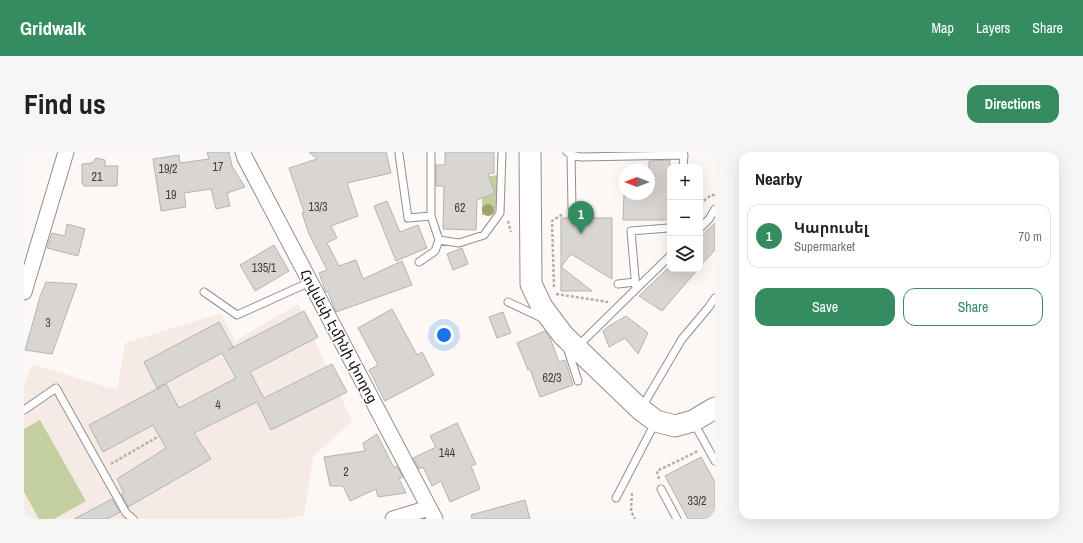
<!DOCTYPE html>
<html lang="en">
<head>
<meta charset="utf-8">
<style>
  body { margin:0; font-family:"Archivo Narrow","Noto Sans Armenian",sans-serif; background:#f6f6f6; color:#222 }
  .controls { position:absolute; right:12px; top:12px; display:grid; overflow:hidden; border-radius:8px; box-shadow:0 4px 16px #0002 }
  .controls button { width:36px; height:36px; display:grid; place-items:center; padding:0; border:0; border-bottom:1px solid #e0e0e0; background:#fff; color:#222; font:20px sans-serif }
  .compass { position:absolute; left:595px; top:12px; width:36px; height:36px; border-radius:50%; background:#fff; box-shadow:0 4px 16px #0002; rotate:270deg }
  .you { position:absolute; left:420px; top:183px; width:14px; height:14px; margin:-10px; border:3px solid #fff; border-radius:50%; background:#1a73e8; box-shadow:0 0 0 6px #1a73e833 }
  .badge { display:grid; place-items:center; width:26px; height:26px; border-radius:50%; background:#358c61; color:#fff; font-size:13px; font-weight:700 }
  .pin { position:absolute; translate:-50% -33px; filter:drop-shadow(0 1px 2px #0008) }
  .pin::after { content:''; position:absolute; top:21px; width:14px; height:12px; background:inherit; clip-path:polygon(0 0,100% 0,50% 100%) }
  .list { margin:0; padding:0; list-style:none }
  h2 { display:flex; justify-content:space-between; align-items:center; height:52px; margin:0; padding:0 16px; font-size:17px }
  h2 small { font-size:13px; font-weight:400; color:#767676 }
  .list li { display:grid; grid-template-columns:26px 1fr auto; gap:12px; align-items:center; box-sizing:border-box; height:64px; margin:0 8px 8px; padding:0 8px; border:1px solid #e0e0e0; border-radius:12px }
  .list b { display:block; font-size:15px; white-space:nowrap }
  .list p { margin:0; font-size:13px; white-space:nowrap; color:#767676 }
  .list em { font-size:13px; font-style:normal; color:#767676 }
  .actions { display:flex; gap:8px; padding:12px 16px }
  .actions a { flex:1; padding:9px 0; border:1px solid #358c61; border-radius:12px; text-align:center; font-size:14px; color:#358c61 }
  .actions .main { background:#358c61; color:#fff }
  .icon { flex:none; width:22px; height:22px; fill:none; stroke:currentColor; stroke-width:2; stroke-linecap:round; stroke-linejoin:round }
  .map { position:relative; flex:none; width:691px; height:367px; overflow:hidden; border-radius:12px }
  header { display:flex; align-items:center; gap:24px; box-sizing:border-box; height:56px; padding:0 20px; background:#358c61; color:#fff }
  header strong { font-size:19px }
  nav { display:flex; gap:22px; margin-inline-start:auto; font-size:14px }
  .intro { display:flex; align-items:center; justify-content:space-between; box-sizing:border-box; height:96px; padding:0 24px }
  h1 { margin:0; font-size:28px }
  .button { padding:10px 18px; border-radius:12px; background:#358c61; color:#fff; font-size:14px; font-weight:700 }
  main { display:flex; gap:24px; padding:0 24px }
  aside { flex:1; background:#fff; border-radius:12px; box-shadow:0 4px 16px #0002 }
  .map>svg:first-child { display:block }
  .built { fill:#f6eae4 }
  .green { fill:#c3cfa1 }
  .building { fill:#d9d5d3; stroke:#b6b2b0 }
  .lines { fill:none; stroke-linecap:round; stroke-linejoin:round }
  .lane-casing { stroke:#938f8d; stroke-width:9 }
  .street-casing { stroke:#938f8d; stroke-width:17 }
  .secondary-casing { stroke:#938f8d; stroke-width:23 }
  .path { stroke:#b4b0af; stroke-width:2.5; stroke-dasharray:3 2; stroke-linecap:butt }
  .lane { stroke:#fff; stroke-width:7 }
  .street { stroke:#fff; stroke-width:15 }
  .secondary { stroke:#fff; stroke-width:21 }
  .tree { fill:#9ea36f }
  .labels { text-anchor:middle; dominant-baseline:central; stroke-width:3; stroke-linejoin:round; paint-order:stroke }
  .number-label { font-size:12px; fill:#403e3d }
  .street-label { font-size:14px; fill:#0d0c0b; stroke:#fff }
</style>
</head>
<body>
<header>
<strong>Gridwalk</strong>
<nav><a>Map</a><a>Layers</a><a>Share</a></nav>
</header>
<div class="intro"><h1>Find us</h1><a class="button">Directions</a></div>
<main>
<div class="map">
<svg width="691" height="367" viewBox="0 0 691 367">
  <rect width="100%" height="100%" fill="#fdf8f6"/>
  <!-- built -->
  <path class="built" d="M274,152l54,117 -39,36 -9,59 -21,3h-259v-133l8,-22 85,26 8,-47 96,-30 14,28z"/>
  <!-- green -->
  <path class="green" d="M474,23l-2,34 -2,5 -12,1v-38z
    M16,268l46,81 -32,18h-15l-15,-27v-63z"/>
  <!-- building -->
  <path class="building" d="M183,0h22l3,14 13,21 -18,6 3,13 -14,3 -5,-20 -27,4 2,14 -25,4 -8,-52 26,-4 1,8 29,-4z
    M285,0h77l5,21 -44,10 11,33 -27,10 6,12 -10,5 12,23 17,-6 7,19 39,-18 10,24 -76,27 -8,-20h-2l-7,-19 8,-3 -18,-36 -7,-21 2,-1 -15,-44 28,-9z
    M421,0h49v21l-6,1 7,19 -18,7 -1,30 -33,-1 1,-43h-8v-21h9z
    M72,6l9,2v6h13l-1,20h-33v-2h-2v-20l10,-1z
    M646,8v60h-47l1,-26h25v-33z
    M363,49l13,31 18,-7 9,23 -31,13 -22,-55z
    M537,66h51v61l-41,-25 -10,13 31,24h-31z
    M691,71v27l-15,16v-29z
    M43,72l18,5 -7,27 -31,-8 5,-15 13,3z
    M250,93l15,26 -34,20 -15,-26z
    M438,96l6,16 -15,6 -6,-16z
    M643,117h31l-36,42 -23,-15z
    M22,130l31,2 -25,70 -27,-4 15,-53z
    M368,157l25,46 5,-3 12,23 -49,26 -16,-31 9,-5 -20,-37z
    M280,159l14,26 -68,35 14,26 68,-34 15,28 -76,38 -14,-28 -63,31 17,26 -83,48 -7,-13 3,-1 -7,-14 49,-31 -13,-23 -50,27 -14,-27 77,-41 13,24 57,-30 -14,-25 -65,35 -13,-26 75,-40 14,25 -5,3z
    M479,160l8,21 -14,5 -8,-21z
    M602,164l22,17 -10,21 -13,-16 -16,9 -6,-16 6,-5z
    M521,179l5,7 9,24 6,-2 8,25 -33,12 -10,-28 -2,1 -11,-27z
    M433,271l19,41 -5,2 9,23 -30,13 -9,-21 -9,5 -9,-19 -4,2 -6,-11 23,-11 -6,-11z
    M353,282l17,34 3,-2 6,11 -4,2 7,14 -28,4 -2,-8 -26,12 -7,-15h-13l-6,-29 41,-6 -2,-8z
    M677,305l14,25v37h-27l-23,-43z
    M88,347l8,13 -13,7h-33z
    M501,348l5,19h-58l-1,-4z"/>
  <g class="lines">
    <!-- lane casing -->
    <g class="lane-casing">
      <path id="lane" d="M407,0v64l8,24 20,3 25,-8 16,-22 2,-61
        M543,0l4,3 10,2 103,-2 -1,12
        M375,2l9,64 23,-2
        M547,3l1,53
        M676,76l9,-9 6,-10
        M395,110l16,-11 4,-11
        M594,132l17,-2
        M612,137l34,-33
        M180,140l33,23 73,-33
        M484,150l34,16
        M543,195l11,34
        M553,195l59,-58 -5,-58 37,-3 2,-2
        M618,255l40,-68 26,-31 7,-10
        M0,258l32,-22 70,125 7,6
        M670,271l21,38
        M637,337l16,30
        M592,346l39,-75"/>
    </g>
    <!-- street casing -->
    <g class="street-casing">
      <path id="street" d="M219,0l2,6 190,361
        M0,140l42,-140
        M369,367l36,-11"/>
    </g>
    <!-- secondary casing -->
    <g class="secondary-casing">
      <path id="secondary" d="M506,0l1,127v5l11,23 21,28 77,74 16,12 19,5 18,-5 22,-13"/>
    </g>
    <!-- path -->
    <path class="path" d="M676,52l11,-9h4
      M484,69l3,11
      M530,135l-2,-66 11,-7
      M532,142l52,8
      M87,312l48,-28
      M635,327l-2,-8 41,-20
      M608,341l-1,18 4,8"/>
    <!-- lane -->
    <use href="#lane" class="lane"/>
    <!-- street -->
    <use href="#street" class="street"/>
    <!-- secondary -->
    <use href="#secondary" class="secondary"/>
  </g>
  <!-- trees -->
  <circle class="tree" cx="464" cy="58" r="6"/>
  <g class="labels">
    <!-- number labels -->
    <g class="number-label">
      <text x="194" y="15">17</text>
      <text x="144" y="17">19/2</text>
      <text x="73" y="25">21</text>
      <text x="147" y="43">19</text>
      <text x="294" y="55">13/3</text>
      <text x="436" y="56">62</text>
      <text x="240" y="116">135/1</text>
      <text x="24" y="171">3</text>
      <text x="528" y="226">62/3</text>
      <text x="194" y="253">4</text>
      <text x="423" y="301">144</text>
      <text x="322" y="320">2</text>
      <text x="673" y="349">33/2</text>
    </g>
    <!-- street labels -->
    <g class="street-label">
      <text transform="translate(315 184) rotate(62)">Հովսեփ Էմինի փողոց</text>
    </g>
  </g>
</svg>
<div class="controls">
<button>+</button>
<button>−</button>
<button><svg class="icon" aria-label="layers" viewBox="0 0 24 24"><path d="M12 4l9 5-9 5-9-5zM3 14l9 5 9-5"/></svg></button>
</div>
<svg class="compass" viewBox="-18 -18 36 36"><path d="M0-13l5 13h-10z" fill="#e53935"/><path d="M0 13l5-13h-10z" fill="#767676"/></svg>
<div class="you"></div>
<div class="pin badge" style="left:557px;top:82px">1</div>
</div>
<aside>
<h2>Nearby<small></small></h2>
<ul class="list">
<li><span class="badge">1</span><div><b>Կարուսել</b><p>Supermarket</p></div><em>70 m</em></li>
</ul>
<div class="actions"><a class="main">Save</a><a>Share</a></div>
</aside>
</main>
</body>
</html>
